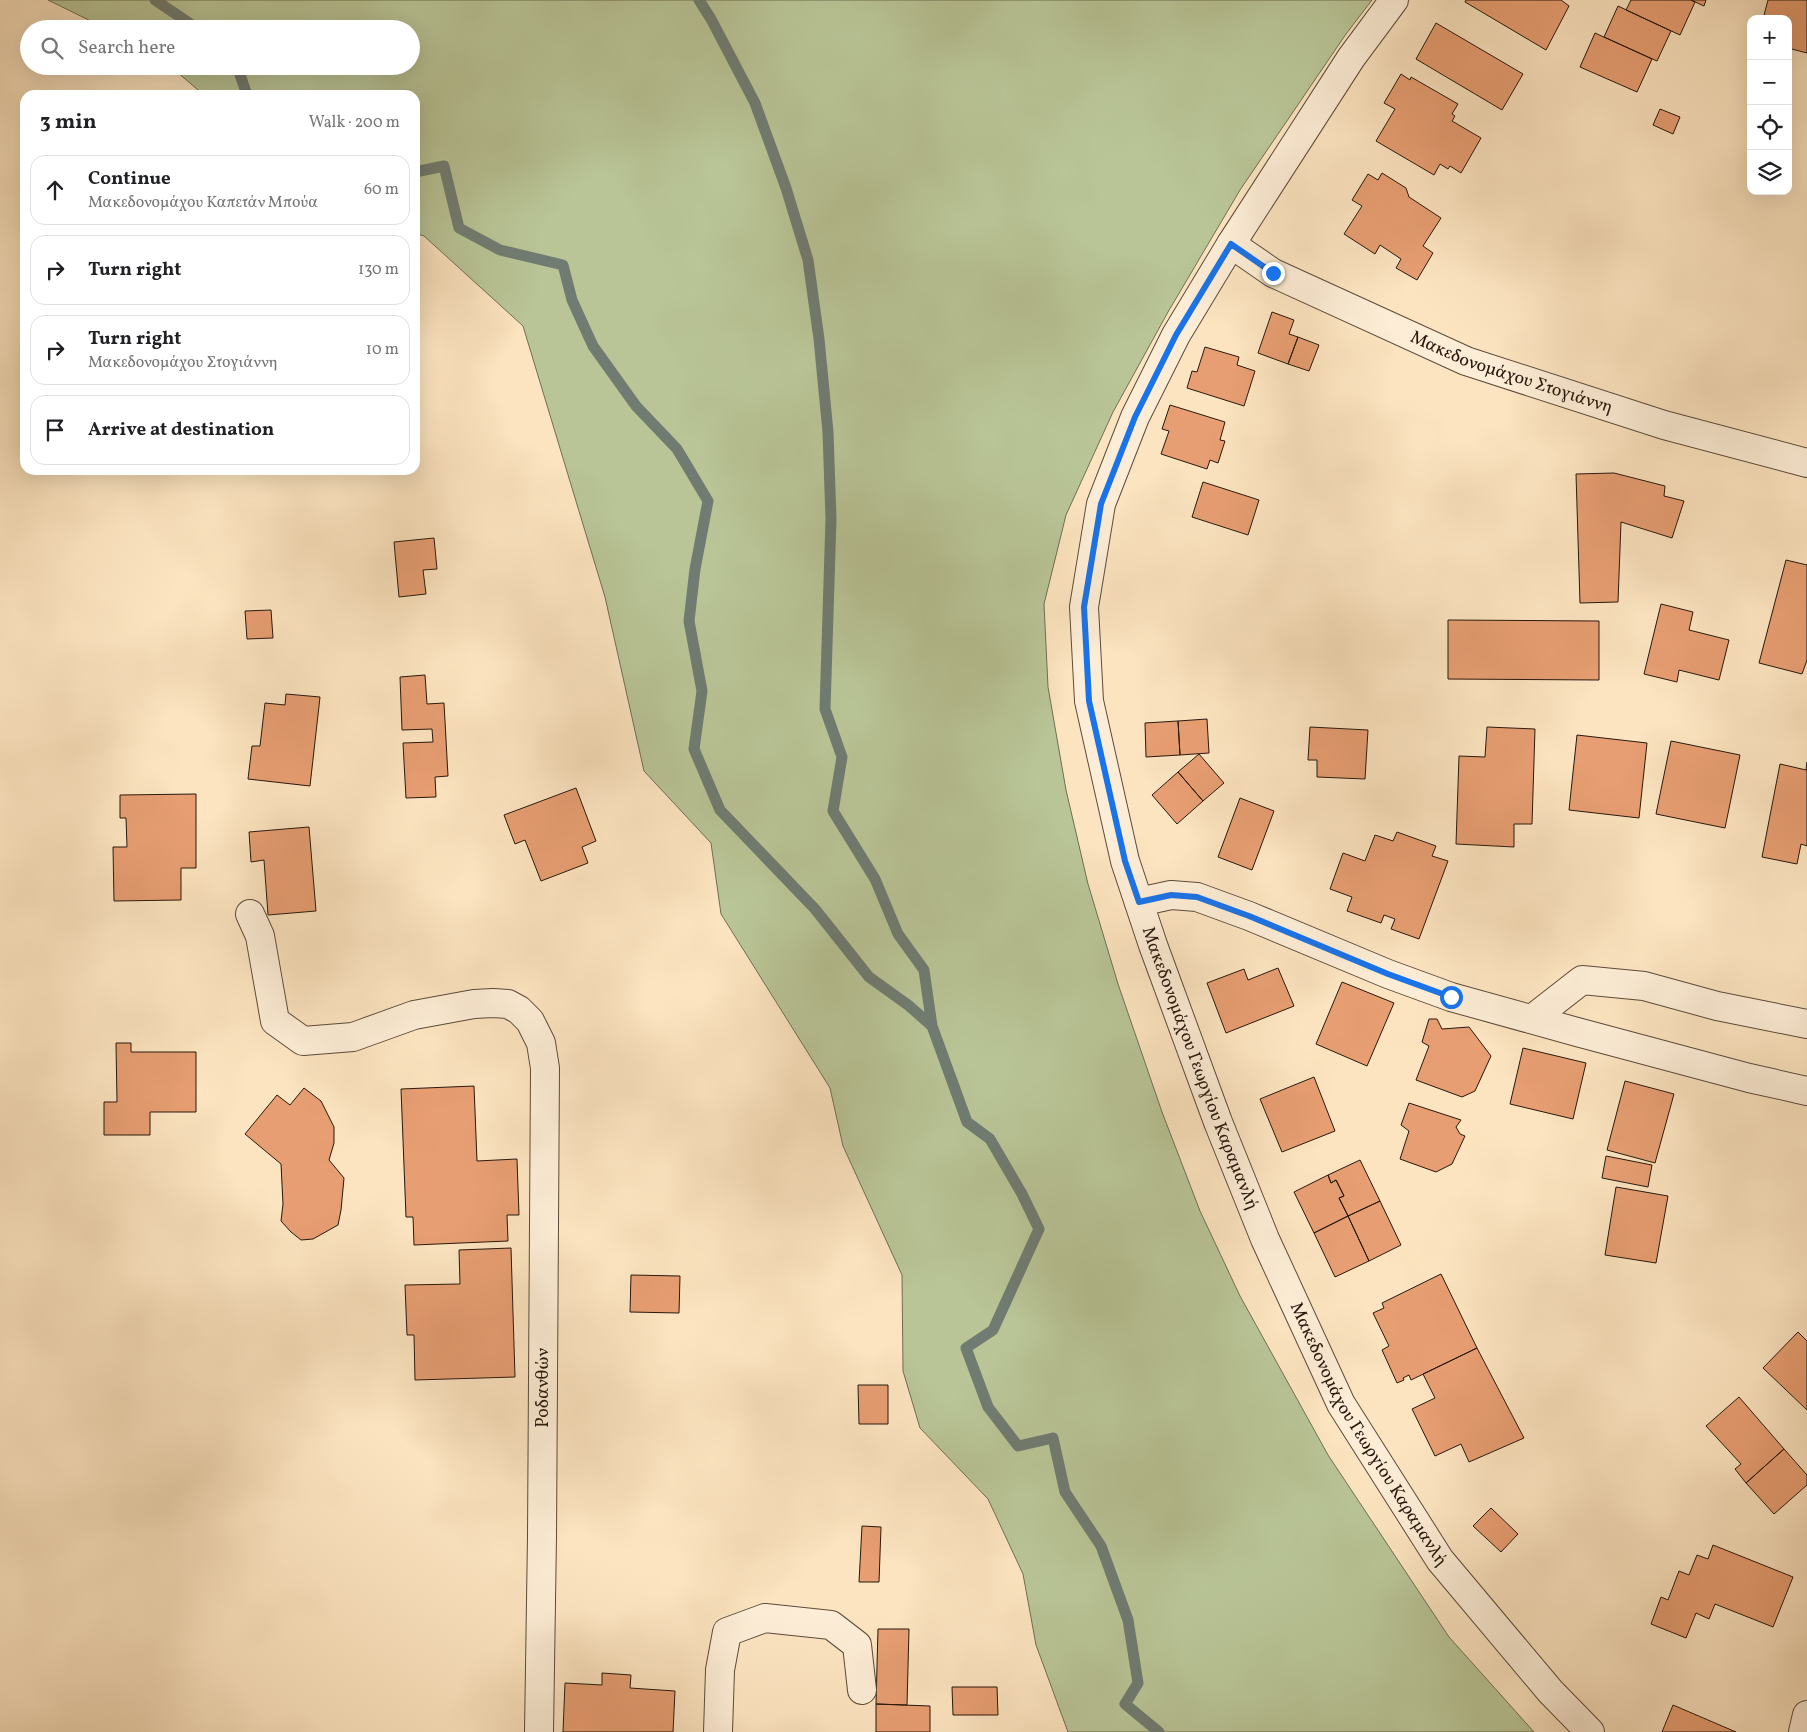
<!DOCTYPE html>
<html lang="en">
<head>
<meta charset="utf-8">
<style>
  body { margin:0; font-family:Vollkorn,serif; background:#f6f6f6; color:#202124 }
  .controls { position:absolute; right:15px; top:15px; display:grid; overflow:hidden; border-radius:10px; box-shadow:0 5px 20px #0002 }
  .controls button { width:45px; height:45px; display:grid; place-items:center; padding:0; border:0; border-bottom:1px solid #e0e0e0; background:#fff; color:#202124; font:25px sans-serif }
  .stop { position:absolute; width:15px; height:15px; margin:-11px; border:4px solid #1a73e8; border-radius:50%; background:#fff }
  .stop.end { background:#1a73e8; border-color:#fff; box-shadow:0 1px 5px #0008 }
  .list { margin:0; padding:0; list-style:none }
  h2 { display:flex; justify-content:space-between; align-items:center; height:65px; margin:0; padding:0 20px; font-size:21px }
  h2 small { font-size:16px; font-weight:400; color:#757577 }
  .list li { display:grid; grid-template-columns:32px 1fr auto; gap:15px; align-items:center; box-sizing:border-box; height:70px; margin:0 10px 10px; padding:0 10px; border:1px solid #e0e0e0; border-radius:15px }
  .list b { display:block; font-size:19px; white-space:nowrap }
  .list p { margin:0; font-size:16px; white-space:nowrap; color:#757577 }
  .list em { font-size:16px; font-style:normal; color:#757577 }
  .icon { flex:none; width:28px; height:28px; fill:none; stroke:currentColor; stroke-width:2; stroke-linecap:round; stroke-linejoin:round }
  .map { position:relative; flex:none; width:1807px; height:1732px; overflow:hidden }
  .search { position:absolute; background:#fff; box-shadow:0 5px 20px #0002; left:20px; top:20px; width:400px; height:55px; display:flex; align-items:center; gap:12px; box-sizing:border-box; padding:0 18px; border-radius:28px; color:#757577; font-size:19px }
  .panel { position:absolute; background:#fff; box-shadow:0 5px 20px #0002; left:20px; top:90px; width:400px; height:385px; border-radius:15px }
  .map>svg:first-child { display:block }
  .green { fill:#b9c597; stroke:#706e52 }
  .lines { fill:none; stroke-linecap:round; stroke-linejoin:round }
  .stream { stroke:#707c72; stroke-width:11 }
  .building { fill:#e79e72; stroke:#27180d }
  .street-casing { stroke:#5c4b3a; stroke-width:30 }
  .street { stroke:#fdedd6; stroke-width:28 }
  .route { stroke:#1a73e8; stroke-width:6 }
  .labels { text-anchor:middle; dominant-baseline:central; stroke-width:4; stroke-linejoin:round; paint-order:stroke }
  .street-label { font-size:18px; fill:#27180d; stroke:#fdedd6 }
</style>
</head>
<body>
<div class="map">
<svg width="1807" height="1732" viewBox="0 0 1807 1732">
  <rect width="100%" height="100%" fill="#fce4c0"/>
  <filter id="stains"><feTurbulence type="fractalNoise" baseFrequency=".004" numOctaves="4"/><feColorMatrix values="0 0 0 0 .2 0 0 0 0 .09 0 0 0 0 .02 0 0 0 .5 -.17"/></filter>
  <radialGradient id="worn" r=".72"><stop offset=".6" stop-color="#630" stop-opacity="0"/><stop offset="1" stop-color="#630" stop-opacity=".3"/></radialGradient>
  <!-- green -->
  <path class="green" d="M48,0h1324l-26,34 -106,156 -72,122 -55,100 -47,103 -22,89 4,83 18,103 22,94 30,100 44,128 38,99 40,85 88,159 121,182 85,95h-466l-32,-87 -13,-71 -35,-75 -68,-71 -17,-57 -1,-96 -59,-129 -13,-58 -109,-174 -10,-71 -67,-72 -39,-174 -82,-271 -99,-90 -9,-3v-138h-211l-34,-29h241v-37h-304z"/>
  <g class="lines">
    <!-- stream -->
    <path class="stream" d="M155,0l43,29
      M699,0l12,19 44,84 31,85 22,72 11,79 9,93 3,87 -6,190 17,48 -9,54 42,68 23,55 26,36 8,56
      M237,66l10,29
      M415,172l29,-6 15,62 41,22 63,15 9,35 21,46 43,60 41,43 31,52 -13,68 -6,52 13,70 -8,58 26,61 95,99 54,68 39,28 24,21 35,96 23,17 32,55 17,35 -46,101 -27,18 22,59 30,39 35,-8 12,54 36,54 27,74 10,63 -13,21 34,28"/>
  </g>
  <!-- building -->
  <path class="building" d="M1466,0h95l8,6 -23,44 -81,-48z
    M1631,0h60l4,2 -15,33 -54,-25z
    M1691,0h15l-2,6z
    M1768,0h39v53l-19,-5v-29h-25z
    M1618,6l53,25 -14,30 -53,-24z
    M1436,23l87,51 -21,36 -86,-51z
    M1595,33l57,26 -15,33 -57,-25z
    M1401,74l9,6 1,-3 47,27 -6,10 3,2 -3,5 29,17 -20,35 -11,-7 -2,3 -8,-5 -6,11 -58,-34 19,-32 -11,-6z
    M1660,109l20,8 -7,17 -20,-9z
    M1382,173l24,15 3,9 32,21 -18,28 10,7 -16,27 -21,-12 5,-9 -21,-14 -5,9 -31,-20 18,-28 -10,-6 16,-26 10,6z
    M1272,312l22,8 -5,14 9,3 -10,27 -30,-11z
    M1298,337l21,8 -10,26 -21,-7z
    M1205,347l34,10 -2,8 18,6 -11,35 -57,-18 5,-17 5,1z
    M1170,405l55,17 -5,18 5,1 -7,22 -8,-3 -3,9 -46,-15 8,-23 -7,-2z
    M1614,473l51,13 -1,10 20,5 -12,37 -51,-16 -3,80 -38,1 -4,-129z
    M1203,482l56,18 -11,35 -56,-18z
    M434,538l3,31 -14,1 3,24 -27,3 -5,-55z
    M1786,560l21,5v95l-5,14 -43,-11z
    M1661,604l32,8 -4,18 40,10 -10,40 -40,-10 -2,12 -33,-8z
    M271,610l2,28 -26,1 -2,-28z
    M1448,620l151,1v59l-151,-1z
    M425,675l2,29 17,-1 4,73 -13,1 1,20 -30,1 -3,-55 30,-1 -1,-13 -30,1 -2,-53z
    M286,694l34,3 -10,89 -62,-7 4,-33h8l5,-43 20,2z
    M1207,719l2,34 -29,2 -2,-34z
    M1178,721l2,34 -34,2 -1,-34z
    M1310,727l58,3 -3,49 -48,-2v-17h-9z
    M1487,727l48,2 -3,95h-18v23l-58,-3 3,-88 26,1z
    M1577,735l70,8 -8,75 -70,-8z
    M1671,741l69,14 -15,73 -69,-14z
    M1199,754l25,29 -21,18 -25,-29z
    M1807,762v84l-6,-2 -4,20 -35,-7 18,-93 26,6z
    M1178,772l25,29 -26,23 -25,-29z
    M576,788l20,53 -14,6 6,16 -47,18 -16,-41 -10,4 -11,-29z
    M196,794v74h-15v32l-67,1 -1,-54h14l-1,-29h-6v-23z
    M1240,798l34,13 -22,59 -34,-13z
    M309,827l7,84 -48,4 -4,-55 -13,2 -2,-30z
    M1397,832l39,14 -4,10 16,5 -29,78 -28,-10 4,-10 -11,-4 -3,8 -34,-12 5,-14 -22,-8 13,-36 22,8 10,-26 18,6z
    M1278,968l16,38 -68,27 -19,-50 37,-14 4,11z
    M1342,982l52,21 -27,63 -51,-22z
    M1429,1019h8l5,10 27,-2 22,29 -16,35 -13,6 -46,-17 13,-34 -7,-4z
    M116,1043h15v9h65v60h-46v23h-46v-33h13z
    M1523,1048l63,15 -13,56 -63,-15z
    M1314,1077l21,54 -53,21 -22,-53z
    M1625,1081l49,13 -19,69 -48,-13z
    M474,1086l3,75 40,-2 2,56h-12l1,26 -94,4 -1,-28h-7l-5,-128z
    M304,1088l17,13 13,26v16l-5,17 15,18 -3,32 -3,15 -25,14 -12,1 -10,-8 -10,-11 2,-17 -2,-40 -36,-30 32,-39 13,10z
    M1409,1103l52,17 -5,7 4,7 5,2 -13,28 -16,8 -36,-13 9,-28 -8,-6z
    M1606,1156l46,9 -4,22 -46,-9z
    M1360,1160l20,41 -32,15 -9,-18 5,-2 -8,-16 -5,3 -3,-8z
    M1328,1175l3,8 5,-3 8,16 -5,2 9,18 -34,17 -20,-41z
    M1616,1187l52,9 -12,67 -51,-8z
    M1380,1201l21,44 -32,16 -21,-45z
    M1348,1216l21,45 -34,16 -21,-44z
    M511,1248l4,129 -100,3 -1,-45h-7l-2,-50 55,-1 -1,-34z
    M1441,1274l36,74 -66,32 -2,-5 -6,3 1,2 -7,3 -15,-33 7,-4 -16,-33 11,-5 -2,-5z
    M631,1275l49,1 -1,37 -49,-1z
    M1798,1332l9,9v69l-44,-42z
    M1477,1348l47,90 -55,24 -8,-18 -26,12 -23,-47 23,-11 -12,-24z
    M858,1385h30v39h-29z
    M1739,1397l45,52 -38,34 -11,-14 6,-5 -35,-38z
    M1784,1449l23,26v10l-33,29 -28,-31z
    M1491,1508l27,26 -17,18 -28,-26z
    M862,1526l19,1 -2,55h-20z
    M1713,1545l80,32 -20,50 -58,-23 -6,15 -13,-6 -10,25 -35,-14 10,-27 7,3 11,-29 10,4 8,-20 11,4z
    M878,1629h31l-2,76 -31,-1z
    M602,1673l29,2 -1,13 45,3 -2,41h-110l2,-49 37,2z
    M952,1687h45l1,28h-45z
    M876,1704l54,2v26h-54z
    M1673,1705l63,27h-74z"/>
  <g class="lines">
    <!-- street casing -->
    <g class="street-casing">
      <g id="street">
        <path id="s1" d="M1394,0l-43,58 -120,186 -55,91 -41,82 -34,87 -17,103 5,94 36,160 28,84 65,177 47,117 76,165 99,156 110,131 40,41"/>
        <path id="s2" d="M1231,244l42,29 193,88 198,64 143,38"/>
        <path d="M1139,902l32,-7 26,2 52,19 139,58 63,23 126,35 172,46 58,13"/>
        <path d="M250,914l10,22 15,85 28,20 50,-4 61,-22 60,-11 19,-1 15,1 11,6 11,11 11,22 4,25 -3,468 -3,196"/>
        <path d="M1532,1019l50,-39 62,6 73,20 90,18"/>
        <path d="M718,1732l2,-62 7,-38 38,-14 66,7 26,20 5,45"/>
        <path d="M1803,1732l4,-17"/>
      </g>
    </g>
    <!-- street -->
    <use href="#street" class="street"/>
  </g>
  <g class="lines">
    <!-- route -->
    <path class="route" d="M1273,273l-42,-29 -55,91 -41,82 -34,87 -17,103 5,94 36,160 14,41 32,-7 26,2 52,19 139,58 63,23"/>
  </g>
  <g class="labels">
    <!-- street labels -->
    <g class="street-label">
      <text stroke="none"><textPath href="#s2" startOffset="310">Μακεδονομάχου Στογιάννη</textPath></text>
      <text stroke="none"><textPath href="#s1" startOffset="1168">Μακεδονομάχου Γεωργίου Καραμανλή</textPath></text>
      <text transform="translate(543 1388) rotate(-90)">Ροδανθών</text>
      <text stroke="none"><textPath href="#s1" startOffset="1572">Μακεδονομάχου Γεωργίου Καραμανλή</textPath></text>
    </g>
  </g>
  <rect width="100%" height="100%" filter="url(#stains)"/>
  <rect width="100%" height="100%" fill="url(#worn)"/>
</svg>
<div class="controls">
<button>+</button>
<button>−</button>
<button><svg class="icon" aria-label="locate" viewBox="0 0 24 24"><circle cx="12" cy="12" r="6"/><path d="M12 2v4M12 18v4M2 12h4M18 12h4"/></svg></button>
<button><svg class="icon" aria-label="layers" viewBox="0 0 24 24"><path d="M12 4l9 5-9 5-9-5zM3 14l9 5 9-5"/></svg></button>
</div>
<div class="stop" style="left:1451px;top:997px"></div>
<div class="stop end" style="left:1273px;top:273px"></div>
<div class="search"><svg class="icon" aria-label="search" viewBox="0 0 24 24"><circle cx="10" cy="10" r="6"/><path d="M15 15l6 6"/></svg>Search here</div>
<section class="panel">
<h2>3 min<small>Walk · 200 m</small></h2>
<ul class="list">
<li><svg class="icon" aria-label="ahead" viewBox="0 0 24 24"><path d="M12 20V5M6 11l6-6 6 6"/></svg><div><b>Continue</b><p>Μακεδονομάχου Καπετάν Μπούα</p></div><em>60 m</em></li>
<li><svg class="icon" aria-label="right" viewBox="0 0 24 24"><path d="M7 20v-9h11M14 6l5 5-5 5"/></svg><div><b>Turn right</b></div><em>130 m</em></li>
<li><svg class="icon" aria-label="right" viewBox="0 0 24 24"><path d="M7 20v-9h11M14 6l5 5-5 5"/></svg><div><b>Turn right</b><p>Μακεδονομάχου Στογιάννη</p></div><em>10 m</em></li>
<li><svg class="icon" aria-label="arrive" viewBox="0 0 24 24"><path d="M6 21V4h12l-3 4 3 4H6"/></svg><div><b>Arrive at destination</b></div></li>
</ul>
</section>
</div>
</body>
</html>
